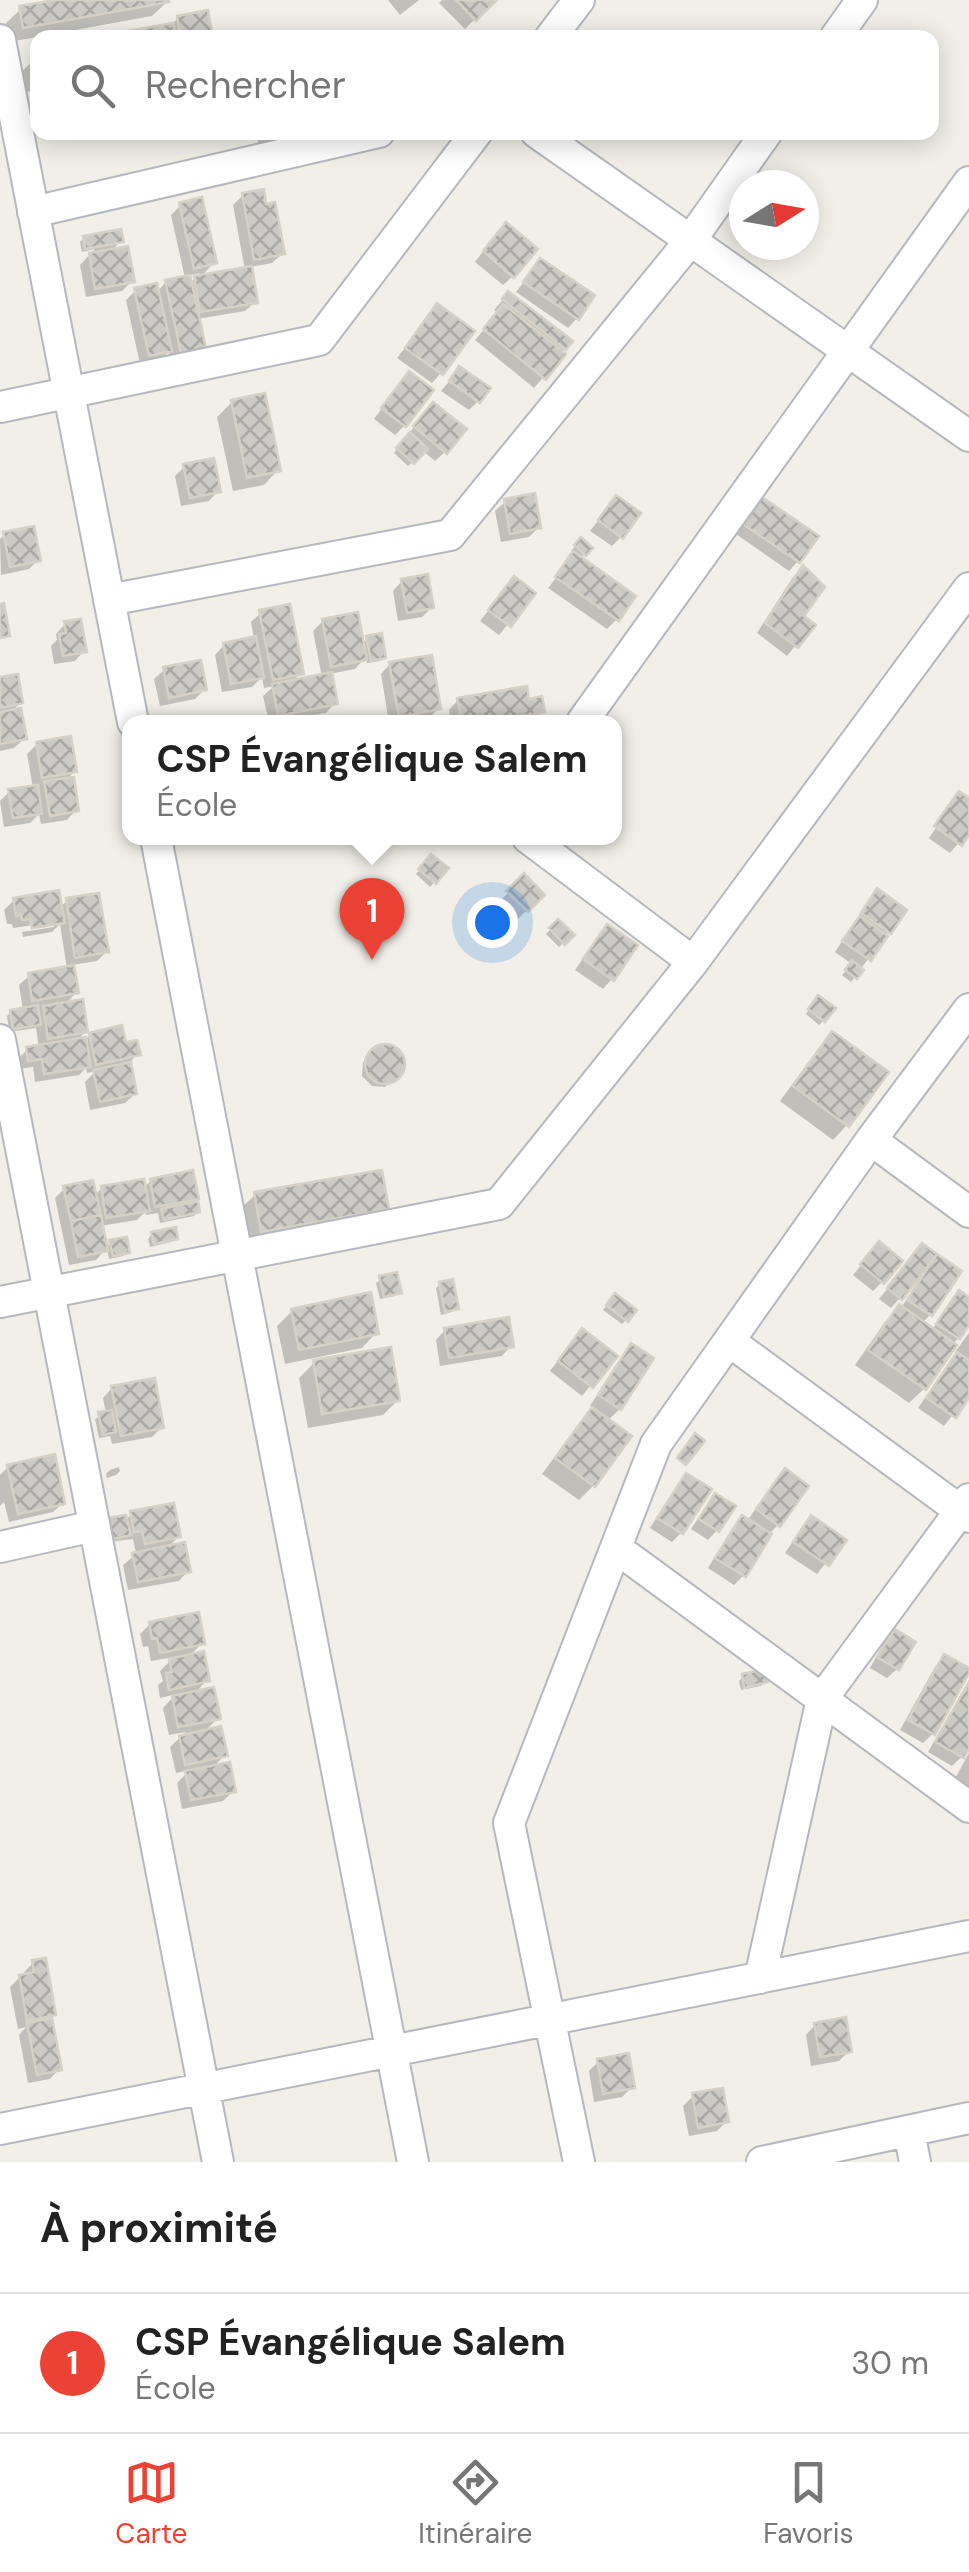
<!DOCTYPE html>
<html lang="fr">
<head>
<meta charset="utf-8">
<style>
  body { margin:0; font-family:"DM Sans",sans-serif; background:#f2f2f2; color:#222 }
  .compass { position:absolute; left:729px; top:170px; width:90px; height:90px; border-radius:50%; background:#fff; box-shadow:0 5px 25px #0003; rotate:79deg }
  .you { position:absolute; left:492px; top:922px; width:35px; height:35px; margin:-25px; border:8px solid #fff; border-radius:50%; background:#1a73e8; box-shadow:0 0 0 15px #1a73e833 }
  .badge { display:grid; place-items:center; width:65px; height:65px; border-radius:50%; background:#ea4335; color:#fff; font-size:32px; font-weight:700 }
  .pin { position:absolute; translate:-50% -82px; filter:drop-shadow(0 2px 5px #0008) }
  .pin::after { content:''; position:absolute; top:52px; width:35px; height:30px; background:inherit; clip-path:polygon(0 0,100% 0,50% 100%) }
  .popup { position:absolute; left:122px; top:715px; width:500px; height:130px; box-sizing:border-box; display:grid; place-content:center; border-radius:20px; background:#fff; filter:drop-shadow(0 2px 8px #0005); font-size:32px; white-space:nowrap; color:#767676 }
  .popup b { font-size:38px; color:#222 }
  .popup::after { content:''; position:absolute; left:50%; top:100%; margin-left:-20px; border:20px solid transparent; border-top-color:#fff }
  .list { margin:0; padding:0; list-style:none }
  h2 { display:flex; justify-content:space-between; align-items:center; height:130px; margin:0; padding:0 40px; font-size:42px }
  h2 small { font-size:32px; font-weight:400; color:#767676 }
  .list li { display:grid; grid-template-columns:65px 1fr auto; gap:30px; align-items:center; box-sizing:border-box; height:140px; padding:0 40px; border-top:2px solid #e0e0e0 }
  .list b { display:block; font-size:38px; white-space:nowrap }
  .list p { margin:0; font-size:32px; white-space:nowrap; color:#767676 }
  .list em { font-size:32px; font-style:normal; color:#767676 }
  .icon { flex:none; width:55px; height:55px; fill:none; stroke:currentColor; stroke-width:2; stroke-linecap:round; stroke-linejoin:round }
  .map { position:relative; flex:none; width:969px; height:2162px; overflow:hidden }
  .search { position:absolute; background:#fff; box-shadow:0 5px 25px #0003; left:30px; right:30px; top:30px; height:110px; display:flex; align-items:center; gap:25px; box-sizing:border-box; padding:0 35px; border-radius:20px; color:#767676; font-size:38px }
  .sheet { height:270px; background:#fff }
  nav { display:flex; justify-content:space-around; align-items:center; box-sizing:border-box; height:140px; border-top:2px solid #e0e0e0; background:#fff; font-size:28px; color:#767676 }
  nav a { display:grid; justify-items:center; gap:5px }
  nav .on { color:#ea4335 }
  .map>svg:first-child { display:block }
  .shadow { fill:#0003; fill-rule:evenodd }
  .building { fill:url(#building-cross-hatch); stroke:#d6d1c6; stroke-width:2.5 }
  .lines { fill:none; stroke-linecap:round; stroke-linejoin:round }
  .minor-casing { stroke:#b5b8bc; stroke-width:34 }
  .minor { stroke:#fff; stroke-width:30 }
</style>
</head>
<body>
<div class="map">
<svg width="969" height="2162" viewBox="0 0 969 2162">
  <defs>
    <pattern id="building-cross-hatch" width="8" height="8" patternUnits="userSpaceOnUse" patternTransform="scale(2.5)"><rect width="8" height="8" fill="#cccac5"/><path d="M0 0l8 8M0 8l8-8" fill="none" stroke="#a9a8a4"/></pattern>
  </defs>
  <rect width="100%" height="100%" fill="#f1efe8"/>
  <!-- shadow -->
  <path class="shadow" d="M69,0h97l1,2 -15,14 -77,14 1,8h-25l3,-4 -45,8 -3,-19 15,-14z
    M388,0h31l-19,15z
    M442,0h52l-29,29 -26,-26z
    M178,18l33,20h-108l67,-12z
    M38,61v29l-12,2 -4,-21 10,-9z
    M256,132h47l-12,13 -31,6z
    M243,195l39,59 -10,9 -22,4 5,35 -10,9 -48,8 6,28 -10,10 -22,4 -2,-10 -9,9 -20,4 -14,-64 10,-10 21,2 9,-10 19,-4 -14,-63 10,-10 33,58 -14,14 45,-7 -12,-65zM200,273l-11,11 -2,-8z
    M496,235l17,41 -10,9 -28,-23z
    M84,238l37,3 -10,10 21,30 -10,10 -36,6 -6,-32 15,-16 -13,3 -2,-10z
    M540,261l37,57 -9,10 -52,-36z
    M508,294l61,48 -9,11 3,2 -29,33 -59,-48 23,-27 -4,-3z
    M437,307l4,66 -9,10 -35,-25z
    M460,369l18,32 -9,9 -28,-19z
    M400,384l4,42 -9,9 -21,-16z
    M232,402l46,68 -14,15 -31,6 -16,-74z
    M424,414l21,38 -10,9 -12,-10 -15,15 -14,-13z
    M185,466l33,25 -9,10 -28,5 -6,-30z
    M616,498l5,39 -9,9 -22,-15z
    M505,502l34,25 -10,10 -28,5 -6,-31z
    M750,507l48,54 -9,10 -56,-39z
    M5,534l33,26 -9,9 -28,6 -1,-36z
    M581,540l9,9 -10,10 37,60 -10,10 -59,-41 27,-34 -4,-3z
    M803,568l-3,48 12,9 -25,31 -30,-23 36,-56z
    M514,579l19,15 -34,41 -19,-14z
    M402,581l29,27 -9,9 -24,4 -5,-30z
    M261,613l40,60 -10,10 31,-6 -9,-46 10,-10 39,23 6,-5 16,18 -4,4 -13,2 -1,-6 -11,12 -26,5 6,29 -9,10 -57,9 -6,-26 11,-10 -10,2 -2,-11 -10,10 -30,5 -7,-37 9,-10 30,-6 -3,-17z
    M65,624l19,27 -9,10 -21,3 -3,-18 6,-6 -1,-6z
    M390,664l49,44 -10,10 -40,4 -8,-48z
    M164,670l40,20 -9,9 -35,7 -6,-27z
    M0,679l21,23 -11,11 14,26 -10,9 -14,3z
    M458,700l69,2 15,9 -10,10 -8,1h-73l-2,-12z
    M37,744l38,27 -10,10 11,29 -9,10 -26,4 -2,-10 -9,9 -26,4 -4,-26 10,-10 23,-3 -6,-34z
    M955,801h14v30l-19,22 -23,-16 2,1z
    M431,857l14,12 -15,18 -14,-13z
    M524,877l18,18 -25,25 -18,-18z
    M878,892l26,19 -53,71 -9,-7 10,-11 -17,-12 33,-51z
    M14,900l45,8 8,-7 39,51 -9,9 -25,4 4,28 -12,12 22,26 -11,11 10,-2 5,-5 34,10 14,9 -9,9 6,31 -10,9 -35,7 -5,-28 11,-11 -9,2 -1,-5 -7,7 -44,7 -2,-15 -14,2 -2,-9 10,-10 12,-2 -3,-20 -27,4 -2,-16 4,-4 12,-2 -4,-25 10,-9 38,-7 -7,-45 -8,8 -29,5 -1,-5 32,-5v-5l-41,6 -1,-4h-5l-3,-14z
    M558,922l13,13 -12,12 -13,-13z
    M608,927l4,52 -9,10 -28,-19 23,-33z
    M814,1002l9,19 -4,4 -13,-11z
    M833,1034l14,91 -14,15 -53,-39 38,-52z
    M379,1047l13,1 9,11v13l-16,15 -13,-1 -10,-10 1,-14z
    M151,1181l45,17 -8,8 10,6 -4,4 -34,7 -2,-10 -12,2 -1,-3 -8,8 -37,6 5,22 6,-5 17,9 -5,4 -14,3 -2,-11 -11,12 -27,5 -14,-67 10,-10 29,8 8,-8h41z
    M255,1195l132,13 -15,15 -125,22 -7,-36z
    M152,1234l23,4 -4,4 -21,5 -2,-8z
    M922,1246l36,26 -28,43 -8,8 10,7 17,-27 10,-9 10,6v21l-45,68 -15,14 -54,-38 30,-43 16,-14 16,-25 -2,-2 -24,27 -12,-9z
    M870,1254l12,28 -9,9 -20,-16z
    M381,1279l18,13 -4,4 -15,3 -4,-16z
    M440,1284l16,24 -4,4 -11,3 -5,-27z
    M611,1300l15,20 -4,4 -19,-14z
    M292,1311l84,22 -14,15 -77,16 -8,-38z
    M445,1330l66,16 -9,10 -62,10 -4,-26z
    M969,1333v61l-25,32 -26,-18 30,-43 10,-10 -3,-3z
    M573,1341l41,15 -32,40 -32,-25z
    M631,1347l-11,62 -13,12 -14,65 -14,14 -37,-26 36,-49 16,-17 -4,-2 32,-50z
    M314,1363l84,37 -15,15 -75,13 -9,-50z
    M112,1388l50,39 -10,10 -40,7 -2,-8 -11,2 -4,-19 11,-6 -3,-15z
    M8,1467l55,36 -10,9 -44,10 -5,-20 -4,4v-31z
    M119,1467l1,4 -4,4 -9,3 -1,-4 4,-4z
    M785,1472l-7,53 -8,8 -26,42 -10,10 -26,-17 25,-41 9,-9 5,3 28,-40z
    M686,1476l-5,57 -9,9 -22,-14 27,-42z
    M715,1496l2,34 -9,10 -17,-11 15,-23z
    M131,1514l48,22 -13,13 22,22 -9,10 -51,9 -5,-25 13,-11 -3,-15 -25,3z
    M811,1519l32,22 -26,33 -32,-21 17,-25z
    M150,1624l52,19 -13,14 18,23 -13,14 24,24 -15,15 22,22 -13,13 21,23 -10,10 -41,8 -5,-26 13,-13 -14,3 -6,-26 16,-15 -17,3 -6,-27 13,-14 -16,4 -2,-13 5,-4 -3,-10 14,-14 -23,4 -3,-15 -5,1 -3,-13z
    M895,1632l18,10 -16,27 -10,9 -17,-10 15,-27z
    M944,1657l-6,72 -15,14 -23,-13 35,-63z
    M743,1677l22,4 -4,5 -20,4 -2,-9z
    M969,1683v67l-17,16 -24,-14 36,-63z
    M969,1753v33l-6,6 -12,-6z
    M33,1963l20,51 -3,4 9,51 -9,10 -22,4 -9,-48 7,-8 -8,2 -8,-42 10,-10 4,-1v-4z
    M815,2025l34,26 -10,10 -28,5 -5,-31z
    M598,2062l34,25 -10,10 -28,5 -5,-31z
    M693,2096l34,25 -10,10 -28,5 -6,-30z"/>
  <!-- building -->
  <path class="building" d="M55,0h114v2l-146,26 -4,-22z
    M456,0h41l-21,21z
    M208,10l5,28h-32l-4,-22z
    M173,23l3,15h-87z
    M264,189l2,15 9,-2 10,52 -31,6 -12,-67z
    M202,197l15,66 -23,6 -15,-66z
    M506,222l32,27 -24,29 -31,-27z
    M121,229l3,13 -39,7 -2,-13z
    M128,246l7,36 -40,7 -6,-36z
    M540,258l55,37 -16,25 -56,-38z
    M252,266l6,37 -58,9 -6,-36z
    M190,275l16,73 -25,5 -16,-73z
    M157,283l15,68 -23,5 -15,-68z
    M508,291l65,50 -7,9 -64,-51z
    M437,303l38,28 -32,44 -38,-27z
    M503,304l63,50 -20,26 -63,-51z
    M459,366l32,22 -11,15 -31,-22z
    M409,371l25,19 -28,37 -25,-19z
    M265,393l16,78 -34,7 -16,-78z
    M433,402l34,27 -20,25 -34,-28z
    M410,432l18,17 -14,15 -18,-16z
    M214,458l7,34 -31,6 -7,-34z
    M535,493l6,35 -31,6 -6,-35z
    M616,495l25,18 -18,26 -25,-19z
    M759,495l60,41 -19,27 -60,-41z
    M34,526l7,35 -31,6 -7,-35z
    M581,537l12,11 -7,8 -12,-11z
    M573,551l63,45 -17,25 -64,-44z
    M803,565l22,22 -21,29 12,9 -18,23 -33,-25z
    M428,574l6,34 -27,5 -6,-34z
    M514,576l22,17 -25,34 -23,-17z
    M4,603l6,33 -10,2v-34z
    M290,604l14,70 -31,6 -14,-70z
    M358,612l9,48 -36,7 -9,-48z
    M81,619l6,33 -24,4 -4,-22 7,-1 -2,-12z
    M382,633l4,25 -15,3 -5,-25z
    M256,636l8,42 -33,6 -8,-41z
    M432,655l9,54 -42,8 -10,-55z
    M201,660l6,30 -38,8 -6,-31z
    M332,672l6,32 -60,12 -6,-32z
    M18,674l5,29 -23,5v-31z
    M527,686l2,13 13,-3 3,16 -58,10h-25l-5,-24z
    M21,708l6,31 -27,5v-32z
    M71,736l6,36 -35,6 -6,-36z
    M74,777l5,34 -29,5 -6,-35z
    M38,785l4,29 -29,4 -5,-29z
    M959,791l10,7v37l-7,11 -28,-20z
    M431,854l18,14 -13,16 -18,-15z
    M524,873l21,22 -17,17 -22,-21z
    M877,888l30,22 -16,24 -30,-21z
    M59,890l6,33 -33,5 -2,-9 -8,1 -1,-5 -5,1 -3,-18z
    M99,893l10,59 -34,6 -9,-60z
    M860,916l28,20 -17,25 -29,-20z
    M558,919l17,16 -10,10 -16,-17z
    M607,924l31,21 -24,36 -31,-22z
    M852,960l12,10 -7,9 -12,-9z
    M74,965l5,28 -47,8 -4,-28z
    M818,995l18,13 -11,14 -17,-13z
    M83,999l5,33 -40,7 -5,-33z
    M38,1005l3,20 -28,4 -3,-19z
    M122,1025l4,17 11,-2 4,15 -45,10 -7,-32z
    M832,1031l57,41 -40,55 -56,-41z
    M86,1037l5,30 -47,7 -2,-15 -14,2 -2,-14z
    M365 1064a20 20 0 1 1 40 0a20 20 0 1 1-40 0Z
    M131,1062l6,32 -37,8 -7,-32z
    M193,1170l6,29 -44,8 -5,-28z
    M382,1170l7,39 -128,23 -7,-40z
    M144,1179l6,32 -44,7 -5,-32z
    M93,1180l8,35 -30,6 -8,-35z
    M198,1201l2,11 -36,8 -3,-11z
    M101,1215l7,36 -30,6 -7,-36z
    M176,1227l2,12 -24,5 -3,-12z
    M127,1237l3,16 -17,3 -4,-16z
    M879,1241l24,20 -19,23 -24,-20z
    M922,1243l15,11 -35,46 -15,-12z
    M937,1254l25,17 -30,45 -25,-16z
    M397,1272l5,21 -18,4 -5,-21z
    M453,1279l6,30 -14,3 -6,-30z
    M959,1290l10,7v28l-9,14 -24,-15z
    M371,1292l8,42 -80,16 -8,-41z
    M615,1293l22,17 -9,12 -22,-17z
    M899,1304l58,41 -31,45 -58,-40z
    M509,1317l5,30 -65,11 -5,-30z
    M582,1328l36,28 -25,32 -35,-27z
    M631,1343l23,15 -33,52 -23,-15z
    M391,1347l9,54 -78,13 -9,-54z
    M957,1352l12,8v38l-13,20 -30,-20z
    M155,1378l9,50 -43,8 -10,-50z
    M592,1407l40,29 -37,51 -40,-29z
    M112,1410l4,22 -13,3 -5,-23z
    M695,1433l10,8 -19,24 -9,-7z
    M55,1454l10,50 -47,10 -11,-49z
    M785,1468l24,18 -29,41 -24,-18z
    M686,1473l26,16 -29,45 -26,-16z
    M715,1493l21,13 -17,26 -20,-13z
    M174,1503l7,34 -36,7 -3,-13 -8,1 -4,-21z
    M126,1515l5,20 -19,4 -4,-21z
    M742,1515l30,19 -26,43 -31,-19z
    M811,1515l36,25 -18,26 -36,-24z
    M185,1542l6,30 -53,10 -6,-29z
    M199,1612l6,32 -45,9 -3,-15 -5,1 -3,-17z
    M895,1629l21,13 -17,28 -22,-13z
    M204,1651l6,30 -41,9 -3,-17 6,-1 -3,-13z
    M944,1654l25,14v5l-34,62 -27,-15z
    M765,1669l3,13 -24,6 -2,-14z
    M969,1682v67l-5,9 -29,-16z
    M214,1687l7,32 -43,8 -6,-31z
    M221,1726l7,30 -43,9 -6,-29z
    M230,1762l6,30 -45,8 -6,-29z
    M46,1958l10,57 -29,6 -8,-46 15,-3 -2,-12z
    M846,2017l6,35 -32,5 -6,-34z
    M52,2018l10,52 -25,5 -10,-52z
    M629,2053l6,35 -32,6 -6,-35z
    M723,2088l6,34 -31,6 -6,-35z"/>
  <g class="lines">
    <!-- minor casing -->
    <g class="minor-casing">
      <path id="minor" d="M550,38l29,-38
        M835,38l27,-38
        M0,40l133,682
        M536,132l433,304
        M33,212l346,-80
        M0,407l319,-67 158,-208
        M109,600l341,-65 240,-294 77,-109
        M582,722l387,-540
        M156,838l257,1324
        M528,838l165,124
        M0,1040l218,1122
        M871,1140l98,72
        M0,1302l499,-98 194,-242 276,-374
        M729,1341l240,176
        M0,1547l94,-21
        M616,1548l353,259
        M760,1978l62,-279 147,-200
        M0,2129l969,-193
        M909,2131l6,31
        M579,2162l-70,-339 147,-379 215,-304 98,-131
        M762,2162l207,-44"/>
    </g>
    <!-- minor -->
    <use href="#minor" class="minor"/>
  </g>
</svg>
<svg class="compass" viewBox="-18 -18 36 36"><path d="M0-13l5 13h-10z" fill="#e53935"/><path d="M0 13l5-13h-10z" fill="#767676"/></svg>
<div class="you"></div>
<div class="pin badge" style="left:372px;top:960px">1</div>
<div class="popup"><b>CSP Évangélique Salem</b>École</div>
<div class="search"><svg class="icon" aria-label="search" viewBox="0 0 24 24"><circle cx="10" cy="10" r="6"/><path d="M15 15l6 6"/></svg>Rechercher</div>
</div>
<section class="sheet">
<h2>À proximité<small></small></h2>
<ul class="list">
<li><span class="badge">1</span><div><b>CSP Évangélique Salem</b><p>École</p></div><em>30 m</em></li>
</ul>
</section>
<nav>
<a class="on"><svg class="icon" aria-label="map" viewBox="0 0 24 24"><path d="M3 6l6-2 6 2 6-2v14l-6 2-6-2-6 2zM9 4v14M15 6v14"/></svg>Carte</a>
<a><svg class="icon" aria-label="directions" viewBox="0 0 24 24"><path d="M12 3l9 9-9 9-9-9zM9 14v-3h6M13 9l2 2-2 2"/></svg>Itinéraire</a>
<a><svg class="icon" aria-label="saved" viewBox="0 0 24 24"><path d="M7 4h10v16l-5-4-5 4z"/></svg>Favoris</a>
</nav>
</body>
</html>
